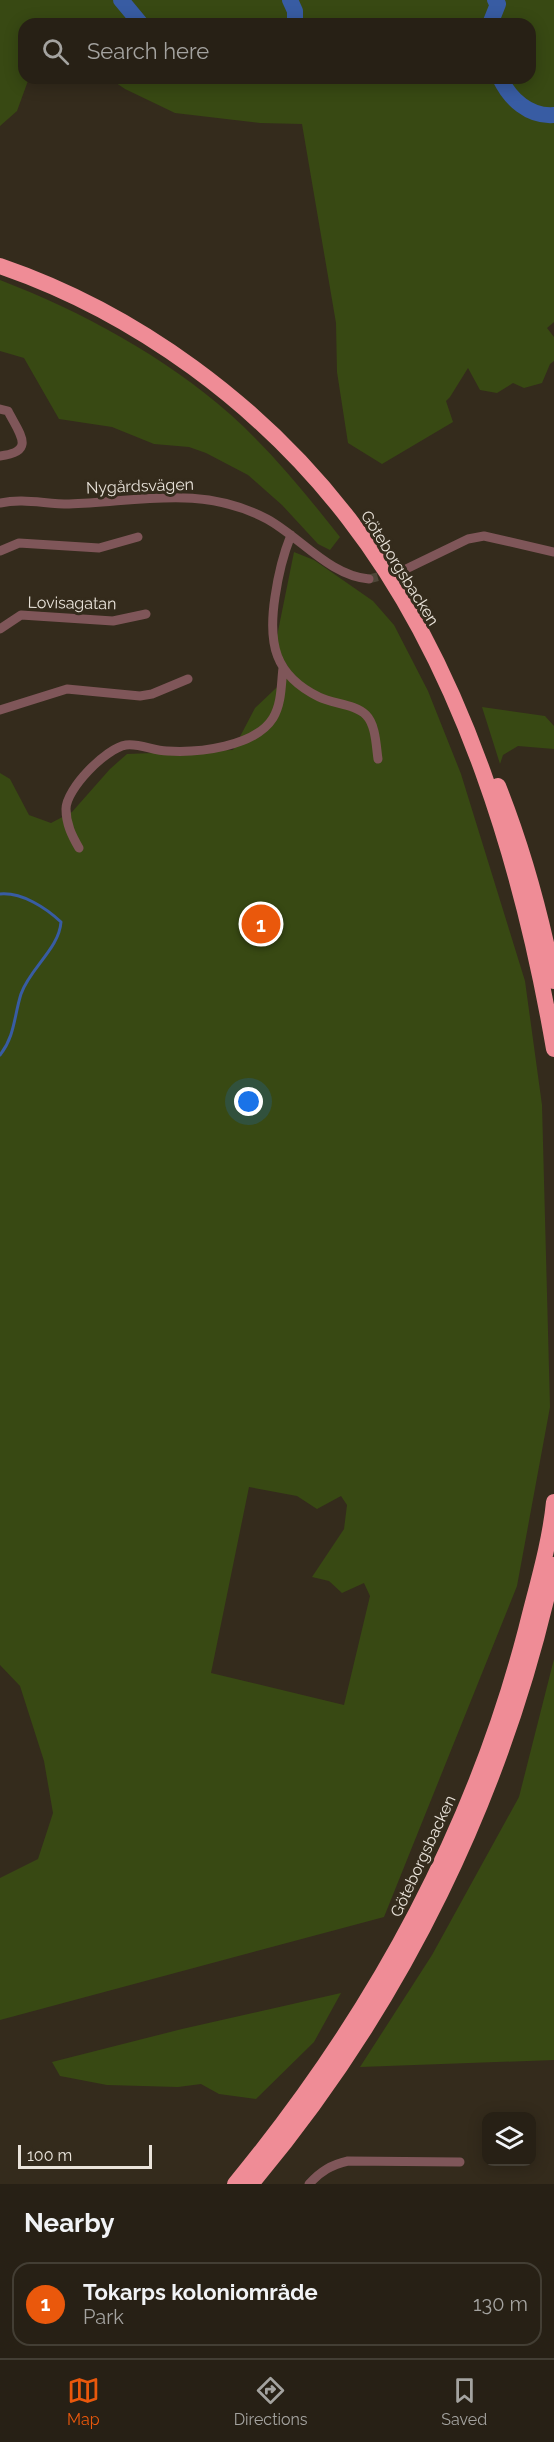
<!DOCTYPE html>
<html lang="en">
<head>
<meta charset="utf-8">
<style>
  body { margin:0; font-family:Raleway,sans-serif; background:#332d22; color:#f1f3f6 }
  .controls { position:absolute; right:18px; bottom:18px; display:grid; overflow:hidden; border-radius:12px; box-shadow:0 3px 15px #0003 }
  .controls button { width:54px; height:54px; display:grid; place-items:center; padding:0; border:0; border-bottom:2px solid #433e34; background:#272015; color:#f1f3f6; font:30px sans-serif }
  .scale { position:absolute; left:18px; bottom:15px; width:134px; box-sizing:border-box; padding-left:6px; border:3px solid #eae4db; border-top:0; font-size:16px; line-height:21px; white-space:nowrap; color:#eae4db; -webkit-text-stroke:4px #342b1c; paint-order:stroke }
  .you { position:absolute; left:249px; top:1102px; width:21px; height:21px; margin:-15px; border:4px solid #fff; border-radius:50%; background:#1a73e8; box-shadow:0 0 0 9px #1a73e833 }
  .badge { display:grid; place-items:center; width:39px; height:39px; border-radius:50%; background:#ea580c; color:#fff; font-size:20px; font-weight:700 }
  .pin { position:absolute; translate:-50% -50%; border:3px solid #fff; box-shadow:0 2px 6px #0006 }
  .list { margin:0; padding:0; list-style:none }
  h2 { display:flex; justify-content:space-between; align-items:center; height:78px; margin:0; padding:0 24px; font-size:26px }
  h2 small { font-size:20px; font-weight:400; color:#a4a3a0 }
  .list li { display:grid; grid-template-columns:39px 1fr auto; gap:18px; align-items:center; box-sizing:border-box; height:84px; margin:0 12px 12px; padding:0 12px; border:2px solid #433e34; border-radius:18px }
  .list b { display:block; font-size:22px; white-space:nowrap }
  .list p { margin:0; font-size:20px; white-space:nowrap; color:#a4a3a0 }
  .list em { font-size:20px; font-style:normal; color:#a4a3a0 }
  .icon { flex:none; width:33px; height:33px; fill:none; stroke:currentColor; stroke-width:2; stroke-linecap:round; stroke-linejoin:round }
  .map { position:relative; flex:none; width:554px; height:2184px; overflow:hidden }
  .search { position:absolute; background:#272015; box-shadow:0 3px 15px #0003; left:18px; right:18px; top:18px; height:66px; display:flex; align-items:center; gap:15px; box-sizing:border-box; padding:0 21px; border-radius:18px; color:#a4a3a0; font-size:22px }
  .sheet { height:174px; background:#272015 }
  nav { display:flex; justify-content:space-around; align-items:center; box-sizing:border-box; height:84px; border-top:2px solid #433e34; background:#272015; font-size:16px; color:#a4a3a0 }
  nav a { display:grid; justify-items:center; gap:3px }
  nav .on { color:#ea580c }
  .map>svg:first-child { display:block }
  .green { fill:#384913; fill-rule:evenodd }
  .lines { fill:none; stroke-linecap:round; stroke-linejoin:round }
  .stream { stroke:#385ca3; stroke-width:3 }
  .river { stroke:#385ca3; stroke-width:16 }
  .street-tunnel { stroke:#4f4739; stroke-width:9; stroke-dasharray:9 4.5; stroke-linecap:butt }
  .street { stroke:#7f5659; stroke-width:9 }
  .highway { stroke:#ef8c96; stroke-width:16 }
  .labels { text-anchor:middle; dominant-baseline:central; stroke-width:6; stroke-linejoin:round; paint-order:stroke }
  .street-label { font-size:16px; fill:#eae4db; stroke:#342b1c }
</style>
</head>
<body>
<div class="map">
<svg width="554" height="2184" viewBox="0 0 554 2184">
  <rect width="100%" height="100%" fill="#342b1c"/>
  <!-- green -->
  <path class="green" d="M0,0h554v322l-7,6 7,9v24l-4,3 -8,19 -18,5 -11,-5 -16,10 -17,-3 -12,-22 -18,29 -4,4 7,21 -71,42 -34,-21 -11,-71 -1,-49 -34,-199 -42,-1 -85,-10 -50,-24 -16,-11h421v-54h-506v54h5l-12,33 -17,15z
    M0,280c83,32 164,76 231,135 41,37 75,79 109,122l-10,13 -12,-6 -36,-39 -34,-30 -42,-22 -17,-6 -35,-3 -42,-17 -53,-8 -35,-61 -24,-7z
    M294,552l20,8 59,41 21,24 34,66 33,83 64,207 17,124 8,302 -33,179 -133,331 -384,103v-142l38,-19 15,-46 -9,-52 -24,-75 -20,-21v-892l10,6 19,36 22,8 21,-11 38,-43 17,-15 106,-4 22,-42 37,-35 -17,-27zM249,1487l48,9 20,13 24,-13 6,9 -3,24 -32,48 17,4 13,12 22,-10 6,13 -26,109 -133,-32z
    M482,707l63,9 9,10v23l-36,-3 -15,9 -3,9z
    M554,1659v401l-194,7 72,-112 87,-158z
    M341,1993l-27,49 -58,57 -37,-5 -18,-10 -23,3 -71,-2 -47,-9 -8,-14 130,-33z"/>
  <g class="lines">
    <!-- stream -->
    <path class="stream" d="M0,894c22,-2 46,14 61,28 -2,27 -31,46 -40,72 -7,22 -6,42 -21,61"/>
    <!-- river -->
    <path class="river" d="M121,0l20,24
      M290,0l5,11v13
      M490,24l8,-20 -3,-4
      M500,78c10,21 29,39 54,37"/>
    <!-- street-tunnel -->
    <path class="street-tunnel" d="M369,579l35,-9"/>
    <!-- street -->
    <path class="street" d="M0,409l8,2c11,22 29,41 -8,45
      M0,503c23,-5 45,1 69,1 69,-2 132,-20 198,15 33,18 63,57 102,60
      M291,535c-8,20 -13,41 -16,62 -7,46 -1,78 44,100 14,7 36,7 47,18 10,10 10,31 12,44
      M0,551l19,-8 80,5 39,-11
      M404,570l64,-31 16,-3 70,16
      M0,629l21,-14 92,6 33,-7
      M0,710l67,-21 73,7 12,-2 36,-15
      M79,848c-7,-12 -13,-24 -13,-39 0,-20 40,-61 60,-64 13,-2 28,6 41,6 31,2 88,-4 106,-33 9,-15 8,-34 10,-50
      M309,2184c12,-13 22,-19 39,-23l112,1"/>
    <!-- highway -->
    <path class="highway" d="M0,266c137,47 261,139 349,253 114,147 174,349 205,530
      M498,786c25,63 43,129 56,195
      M235,2184c136,-165 237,-347 291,-554 10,-41 24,-86 28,-128
      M251,2184c150,-178 254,-391 303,-619"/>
  </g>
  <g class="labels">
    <!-- street labels -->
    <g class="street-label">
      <text transform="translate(140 486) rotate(-2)">Nygårdsvägen</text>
      <text transform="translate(400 568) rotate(58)">Göteborgsbacken</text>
      <text transform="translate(72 603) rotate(1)">Lovisagatan</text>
      <text transform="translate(423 1856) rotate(-65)">Göteborgsbacken</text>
    </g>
  </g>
</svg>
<div class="controls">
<button><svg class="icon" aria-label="layers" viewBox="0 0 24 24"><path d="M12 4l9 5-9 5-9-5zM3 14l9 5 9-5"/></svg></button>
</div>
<div class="scale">100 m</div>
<div class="you"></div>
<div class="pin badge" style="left:261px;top:924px">1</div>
<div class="search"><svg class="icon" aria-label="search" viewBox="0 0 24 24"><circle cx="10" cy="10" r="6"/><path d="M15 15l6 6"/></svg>Search here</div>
</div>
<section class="sheet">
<h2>Nearby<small></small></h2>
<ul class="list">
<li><span class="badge">1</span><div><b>Tokarps koloniområde</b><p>Park</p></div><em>130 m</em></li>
</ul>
</section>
<nav>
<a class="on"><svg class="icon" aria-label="map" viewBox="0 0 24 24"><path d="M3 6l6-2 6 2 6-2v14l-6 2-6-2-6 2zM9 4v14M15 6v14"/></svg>Map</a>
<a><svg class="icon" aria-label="directions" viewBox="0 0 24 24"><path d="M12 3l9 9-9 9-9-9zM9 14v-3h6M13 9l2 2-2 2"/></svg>Directions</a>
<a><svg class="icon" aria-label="saved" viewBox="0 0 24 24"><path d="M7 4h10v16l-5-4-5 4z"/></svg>Saved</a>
</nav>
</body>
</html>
